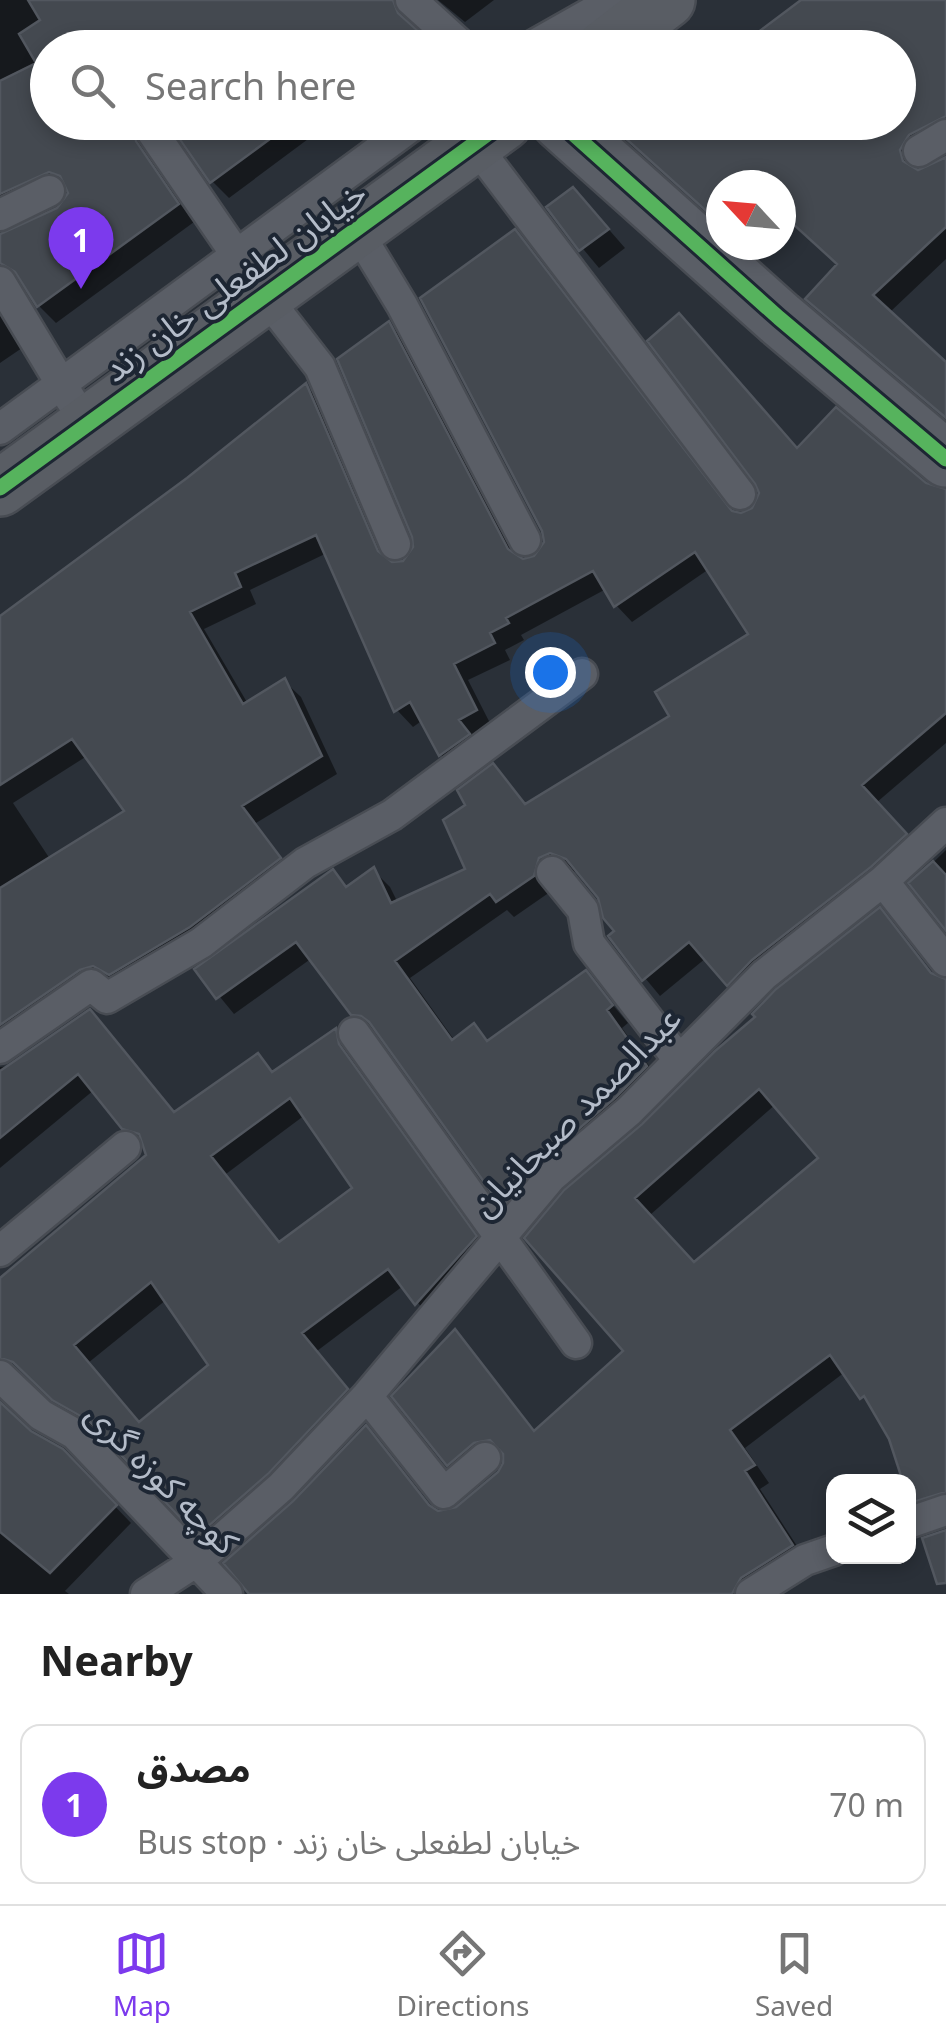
<!DOCTYPE html>
<html lang="en">
<head>
<meta charset="utf-8">
<style>
  body { margin:0; font-family:"Noto Sans","Noto Sans Arabic",sans-serif; background:#f2f2f2; color:#222 }
  .controls { position:absolute; right:30px; bottom:30px; display:grid; overflow:hidden; border-radius:20px; box-shadow:0 5px 15px #0003 }
  .controls button { width:90px; height:90px; display:grid; place-items:center; padding:0; border:0; border-bottom:2px solid #e0e0e0; background:#fff; color:#222; font:50px sans-serif }
  .compass { position:absolute; left:706px; top:170px; width:90px; height:90px; border-radius:50%; background:#fff; box-shadow:0 5px 15px #0003; rotate:296deg }
  .you { position:absolute; left:550px; top:672px; width:35px; height:35px; margin:-25px; border:8px solid #fff; border-radius:50%; background:#1a73e8; box-shadow:0 0 0 15px #1a73e833 }
  .badge { display:grid; place-items:center; width:65px; height:65px; border-radius:50%; background:#7c3aed; color:#fff; font-size:32px; font-weight:700 }
  .pin { position:absolute; translate:-50% -82px; filter:drop-shadow(0 2px 5px #0008) }
  .pin::after { content:''; position:absolute; top:52px; width:35px; height:30px; background:inherit; clip-path:polygon(0 0,100% 0,50% 100%) }
  .list { margin:0; padding:0; list-style:none }
  h2 { display:flex; justify-content:space-between; align-items:center; height:130px; margin:0; padding:0 40px; font-size:42px }
  h2 small { font-size:32px; font-weight:400; color:#767676 }
  .list li { display:grid; grid-template-columns:65px 1fr auto; gap:30px; align-items:center; box-sizing:border-box; height:160px; margin:0 20px 20px; padding:0 20px; border:2px solid #e0e0e0; border-radius:20px }
  .list b { display:block; font-size:38px; white-space:nowrap }
  .list p { margin:0; font-size:32px; white-space:nowrap; color:#767676 }
  .list em { font-size:32px; font-style:normal; color:#767676 }
  .icon { flex:none; width:55px; height:55px; fill:none; stroke:currentColor; stroke-width:2; stroke-linecap:round; stroke-linejoin:round }
  .map { position:relative; flex:none; width:946px; height:1594px; overflow:hidden }
  .search { position:absolute; background:#fff; box-shadow:0 5px 15px #0003; left:30px; right:30px; top:30px; height:110px; display:flex; align-items:center; gap:25px; box-sizing:border-box; padding:0 35px; border-radius:55px; color:#767676; font-size:38px }
  .sheet { height:310px; background:#fff }
  nav { display:flex; justify-content:space-around; align-items:center; box-sizing:border-box; height:140px; border-top:2px solid #e0e0e0; background:#fff; font-size:28px; color:#767676 }
  nav a { display:grid; justify-items:center; gap:5px }
  nav .on { color:#7c3aed }
  .map>svg:first-child { display:block }
  .shadow { fill:#0007; fill-rule:evenodd }
  .building { fill:#444950; stroke:#52575f; stroke-width:2.5; fill-rule:evenodd }
  .lines { fill:none; stroke-linecap:round; stroke-linejoin:round }
  .lane-casing { stroke:#484c53; stroke-width:35 }
  .street-casing { stroke:#484c53; stroke-width:60 }
  .secondary-casing { stroke:#484c53; stroke-width:60 }
  .lane { stroke:#5a5e66; stroke-width:30 }
  .street { stroke:#5a5e66; stroke-width:55 }
  .secondary { stroke:#595d64; stroke-width:55 }
  .cycleway-casing { stroke:#1d2633; stroke-width:21 }
  .cycleway { stroke:#56b35d; stroke-width:15 }
  .labels { text-anchor:middle; dominant-baseline:central; stroke-width:8; stroke-linejoin:round; paint-order:stroke }
  .street-label { font-size:35px; fill:#b4bcc9; stroke:#1d2633 }
</style>
</head>
<body>
<div class="map">
<svg width="946" height="1594" viewBox="0 0 946 1594">
  <rect width="100%" height="100%" fill="#2a3038"/>
  <!-- shadow -->
  <path class="shadow" d="M0,0h427l-18,13 1,13 20,22h-382v74h124l-22,19 1,18 43,63 -138,101 -17,-17 -16,-25 -16,2 -7,8v-55l66,-32 3,-15 -9,1 -60,36z
    M438,0h56l-29,22z
    M805,0h141v141l-28,19 -3,14 31,-15v100l-57,54 57,52v53l-106,-153 -59,-55v-25h-60v38l-77,-69 254,-32v-74z
    M183,122h148l-102,76 -17,-17z
    M549,208l42,1 34,39 -26,20z
    M515,233l17,16 203,265 19,-4 44,-60 148,41v252l-70,60 45,49 -176,148 -39,-42 -46,38 -49,-59 7,-6 -18,-34 -19,-23 -13,-5 -18,23 -36,25 -7,-7 -97,68 45,63 19,-15 16,16 96,-69 42,50 -6,5 40,56 -143,137 -16,-16 -124,-174 -9,-1 -17,-17 -41,-55 -78,56 -37,-45 135,-97 16,16 26,-17 16,16 8,16 70,-32v-65l25,-39 34,39 146,-90 78,-81 -42,-66 -77,53 -16,-17 -10,-16 -85,46 3,5 -19,10 5,10 -42,20 24,47 -34,44 -17,-16 -18,-35 -10,7 -16,-17 -70,-157 -77,37 6,14 -52,25 44,75 36,-23 17,16 36,77 -81,49 39,53 -184,106 -111,74v-436l138,-102 168,-132 16,16 69,163 14,-2 11,-15 -27,-224 16,16 115,219 3,2 19,-8 4,-11zM87,756l41,56 -78,47 -37,-56z
    M0,307l22,41 -22,15z
    M946,850v77l-34,-44z
    M880,911l56,67 10,4v518l-21,8 -16,-17 -1,-9 -17,-44 -15,-26 -31,-40 -100,76 24,35 -9,6 48,74 -47,31h-513l-1,-6 48,-85 71,-75 70,84 21,-2 42,-36 7,-18 -15,3 -26,22 -17,-17 7,-132 81,100 91,-81 -100,-113 117,-112zM776,1104l46,55 -127,106 -45,-50z
    M106,1029l70,85 82,-58 17,17 61,-42 16,16 2,16 138,191 -59,66 -30,-34 -86,65 46,56 -147,143 -110,-114 -34,-20 -41,-38 -31,-39v-59l149,-124 -4,-10 -21,-19 -30,-37 -94,78v-101l11,-1zM305,1115l50,73 -74,56 -55,-70zM166,1300l46,65 -72,59 -52,-61z
    M0,1404l27,27 35,20 69,72 -66,68 4,3h-69z"/>
  <!-- building -->
  <path class="building" d="M28,0h365l5,13 19,17 -23,18h-346v74h86l2,19 43,63 -142,103 -22,-35 -15,-9v-29l57,-26 11,-15 -8,-17 -11,-4 -49,22v-113l36,-18 -17,-29 21,-14z
    M801,0h145v116l-37,19 -9,15 3,11 15,9 28,-13v70l-73,68 73,67v56l-141,-119 32,-35 -56,-51v-28h-31l-3,-3 -3,3h-23v25l-7,8 -90,-81 15,-15h259v-74h-161z
    M180,122h113l-83,61 -34,-49z
    M573,187l36,42 -30,22 -33,-44z
    M515,229l217,282 9,2 11,-5 7,-15 -4,-9 -108,-143 32,-28 118,135 39,-41 90,76 20,6v224l-84,72 45,49 -36,33 -119,93 -25,26 -38,-44 -47,39 -34,-45 6,-5 -11,-13 -5,-20 -32,-39 -16,-6 -11,5 -5,18 -38,26 -6,-8 -95,67 57,79 22,-17 13,18 99,-71 27,35 -6,5 40,56 -31,31 -77,66 -37,44 -133,-185 -8,-6 -10,-1 -55,-73 -80,57 -22,-30 139,-100 13,18 28,-20 17,36 74,-34 -22,-49 22,-15 -8,-15 36,-27 32,41 144,-88 -14,-24 93,-58 -53,-82 -81,55 -21,-36 -87,47 3,5 -19,10 5,10 -41,21 23,46 -18,10 11,14 -31,22 -29,-54 -16,10 -78,-177 -81,38 6,14 -51,25 53,92 42,-26 37,78 -80,50 39,52 -91,69 -81,48 -16,-9 -13,4 -80,55v-137l124,-77 -52,-72 -72,46v-169l187,-138 119,-95 72,168 14,11 11,-1 10,-14 -1,-10 -75,-178 52,-38 119,228 15,10 11,-3 10,-14 -2,-11 -122,-233z
    M933,861l13,14v56l-38,-48z
    M880,907l51,66 15,6v513l-36,11 -2,-21h-5l-14,-43 -25,-43 -4,3 -30,-44 -100,75 25,35 -10,6 48,74 -52,33 -9,16h-483l-26,-31 70,-62 73,-76 63,80 9,6 18,-4 42,-35 5,-9v-9l-13,-14 -16,3 -27,23 -56,-70 64,-67 79,102 89,-80 -99,-113 40,-48 78,-66 73,-73 40,-34 -3,-3 24,-25zM759,1089l59,69 -124,104 -59,-64z
    M90,1009l84,103 84,-59 14,19 64,-44 3,16 138,192 -62,69 -27,-36 -86,64 46,56 -80,85 -71,62 -108,-115 -37,-21 -39,-38 -13,-4v-80l146,-123 -7,-21 -17,-5 -44,-55 -78,64v-67zM290,1098l62,90 -73,54 -68,-86zM151,1282l57,83 -69,57 -65,-77z
    M0,1402l31,29 32,18 54,56 -67,68 -50,-41z
    M946,1530v53l-9,1 -15,-46z"/>
  <g class="lines">
    <!-- lane casing -->
    <g class="lane-casing">
      <path id="lane" d="M411,0l53,48
        M529,48l85,-48
        M162,122l-11,8 113,165 56,72 75,177
        M474,144l266,350
        M919,151l27,-16
        M0,215l49,-24
        M356,229l46,76 123,235
        M0,282l71,118
        M0,429l417,-307
        M552,872l31,38 6,33 90,117
        M883,881l63,80
        M354,1033l222,310
        M0,1048l91,-63 16,13 94,-55 104,-80 87,-48 190,-141
        M0,1251l125,-104
        M0,1376l41,39 34,19 152,160
        M367,1396l77,97 41,-35
        M908,1523l38,-13
        M146,1594l51,-33 84,-74 86,-91 184,-219 78,-66 135,-136 119,-94 63,-58
        M751,1594l54,-34 29,-10"/>
    </g>
    <!-- street casing -->
    <g class="street-casing">
      <path id="street" d="M560,122l219,196 167,141"/>
    </g>
    <!-- secondary casing -->
    <g class="secondary-casing">
      <path id="secondary" d="M604,48l63,-48
        M0,488l504,-366"/>
    </g>
    <!-- lane -->
    <use href="#lane" class="lane"/>
    <!-- street -->
    <use href="#street" class="street"/>
    <!-- secondary -->
    <use href="#secondary" class="secondary"/>
    <!-- cycleway casing -->
    <g class="cycleway-casing">
      <path id="cycleway" d="M560,122l219,196 167,141
        M0,488l504,-366"/>
    </g>
    <!-- cycleway -->
    <use href="#cycleway" class="cycleway"/>
  </g>
  <g class="labels">
    <!-- street labels -->
    <g class="street-label">
      <text transform="translate(234 280) rotate(-36)">خیابان لطفعلی خان زند</text>
      <text transform="translate(575 1110) rotate(-45)">عبدالصمد صبحانیان</text>
      <text transform="translate(163 1477) rotate(45)">کوچه کوزه گری</text>
    </g>
  </g>
</svg>
<div class="controls">
<button><svg class="icon" aria-label="layers" viewBox="0 0 24 24"><path d="M12 4l9 5-9 5-9-5zM3 14l9 5 9-5"/></svg></button>
</div>
<svg class="compass" viewBox="-18 -18 36 36"><path d="M0-13l5 13h-10z" fill="#e53935"/><path d="M0 13l5-13h-10z" fill="#767676"/></svg>
<div class="you"></div>
<div class="pin badge" style="left:81px;top:289px">1</div>
<div class="search"><svg class="icon" aria-label="search" viewBox="0 0 24 24"><circle cx="10" cy="10" r="6"/><path d="M15 15l6 6"/></svg>Search here</div>
</div>
<section class="sheet">
<h2>Nearby<small></small></h2>
<ul class="list">
<li><span class="badge">1</span><div><b>مصدق</b><p>Bus stop · خیابان لطفعلی خان زند</p></div><em>70 m</em></li>
</ul>
</section>
<nav>
<a class="on"><svg class="icon" aria-label="map" viewBox="0 0 24 24"><path d="M3 6l6-2 6 2 6-2v14l-6 2-6-2-6 2zM9 4v14M15 6v14"/></svg>Map</a>
<a><svg class="icon" aria-label="directions" viewBox="0 0 24 24"><path d="M12 3l9 9-9 9-9-9zM9 14v-3h6M13 9l2 2-2 2"/></svg>Directions</a>
<a><svg class="icon" aria-label="saved" viewBox="0 0 24 24"><path d="M7 4h10v16l-5-4-5 4z"/></svg>Saved</a>
</nav>
</body>
</html>
